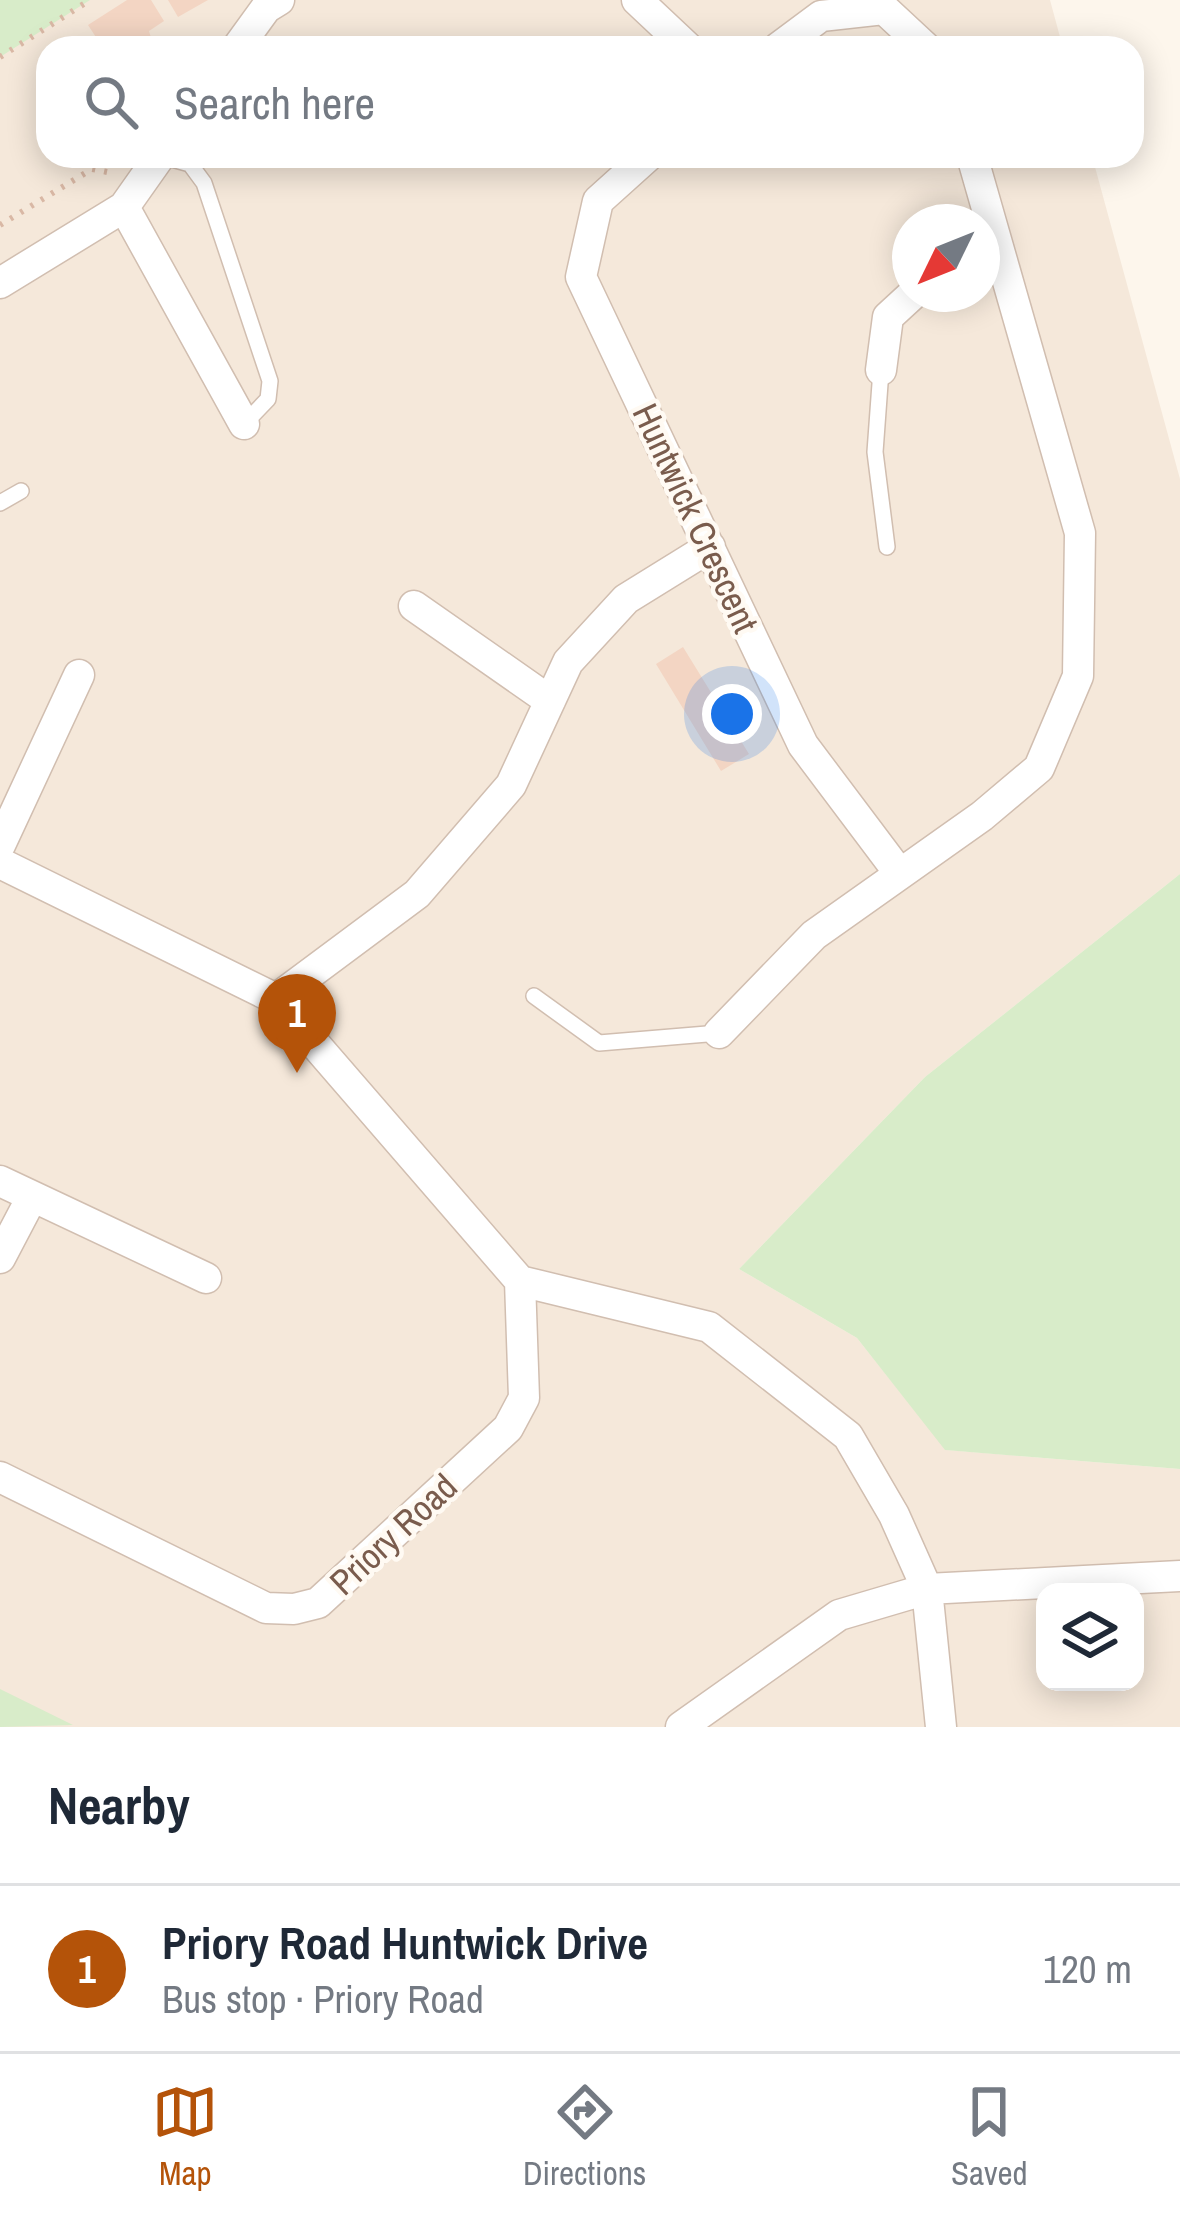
<!DOCTYPE html>
<html lang="en">
<head>
<meta charset="utf-8">
<style>
  body { margin:0; font-family:"Archivo Narrow",sans-serif; background:#f2f2f3; color:#1f2937 }
  .controls { position:absolute; right:36px; bottom:36px; display:grid; overflow:hidden; border-radius:24px; box-shadow:0 6px 30px #0003 }
  .controls button { width:108px; height:108px; display:grid; place-items:center; padding:0; border:0; border-bottom:3px solid #e0e1e3; background:#fff; color:#1f2937; font:60px sans-serif }
  .compass { position:absolute; left:892px; top:204px; width:108px; height:108px; border-radius:50%; background:#fff; box-shadow:0 6px 30px #0003; rotate:227deg }
  .you { position:absolute; left:732px; top:714px; width:42px; height:42px; margin:-30px; border:9px solid #fff; border-radius:50%; background:#1a73e8; box-shadow:0 0 0 18px #1a73e833 }
  .badge { display:grid; place-items:center; width:78px; height:78px; border-radius:50%; background:#b45309; color:#fff; font-size:39px; font-weight:700 }
  .pin { position:absolute; translate:-50% -99px; filter:drop-shadow(0 3px 6px #0008) }
  .pin::after { content:''; position:absolute; top:63px; width:42px; height:36px; background:inherit; clip-path:polygon(0 0,100% 0,50% 100%) }
  .list { margin:0; padding:0; list-style:none }
  h2 { display:flex; justify-content:space-between; align-items:center; height:156px; margin:0; padding:0 48px; font-size:51px }
  h2 small { font-size:39px; font-weight:400; color:#747a83 }
  .list li { display:grid; grid-template-columns:78px 1fr auto; gap:36px; align-items:center; box-sizing:border-box; height:168px; padding:0 48px; border-top:3px solid #e0e1e3 }
  .list b { display:block; font-size:45px; white-space:nowrap }
  .list p { margin:0; font-size:39px; white-space:nowrap; color:#747a83 }
  .list em { font-size:39px; font-style:normal; color:#747a83 }
  .icon { flex:none; width:66px; height:66px; fill:none; stroke:currentColor; stroke-width:2; stroke-linecap:round; stroke-linejoin:round }
  .map { position:relative; flex:none; width:1180px; height:1727px; overflow:hidden }
  .search { position:absolute; background:#fff; box-shadow:0 6px 30px #0003; left:36px; right:36px; top:36px; height:132px; display:flex; align-items:center; gap:30px; box-sizing:border-box; padding:0 42px; border-radius:36px; color:#747a83; font-size:45px }
  .sheet { height:324px; background:#fff }
  nav { display:flex; justify-content:space-around; align-items:center; box-sizing:border-box; height:168px; border-top:3px solid #e0e1e3; background:#fff; font-size:33px; color:#747a83 }
  nav a { display:grid; justify-items:center; gap:6px }
  nav .on { color:#b45309 }
  .map>svg:first-child { display:block }
  .residential { fill:#f5e8da; fill-rule:evenodd }
  .green { fill:#d8ecc9 }
  .building { fill:#f3d5c3 }
  .lines { fill:none; stroke-linecap:round; stroke-linejoin:round }
  .service-casing { stroke:#d1beb0; stroke-width:18 }
  .minor-casing { stroke:#d1beb0; stroke-width:33 }
  .path { stroke:#d9b8a5; stroke-width:6; stroke-dasharray:3 9; stroke-linecap:butt }
  .service { stroke:#fff; stroke-width:15 }
  .minor { stroke:#fff; stroke-width:30 }
  .labels { text-anchor:middle; dominant-baseline:central; stroke-width:9; stroke-linejoin:round; paint-order:stroke }
  .street-label { font-size:36px; fill:#7a5c4d; stroke:#fffaf3 }
</style>
</head>
<body>
<div class="map">
<svg width="1180" height="1727" viewBox="0 0 1180 1727">
  <rect width="100%" height="100%" fill="#fdf6ec"/>
  <!-- residential -->
  <path class="residential" d="M0,0h1050l13,48h-1015v108h1044l88,323v395l-255,203 -186,192 118,69 89,112 234,19v258h-1180zM910,222h72v72h-72zM1045,1592h90v90h-90z"/>
  <!-- green -->
  <path class="green" d="M0,0h90l-90,57z
    M1180,874v595l-235,-19 -88,-112 -118,-69 186,-192z
    M0,1689l73,36 -73,2z"/>
  <!-- building -->
  <path class="building" d="M127,0h24l13,21 -15,10 5,17h-51l-15,-23z
    M168,0h40l-30,17z
    M683,647l66,107 -28,17 -65,-107z"/>
  <g class="lines">
    <!-- service casing -->
    <g class="service-casing">
      <path id="service" d="M161,156l29,8 14,19 66,198 -2,18 -24,25
        M881,370l-6,82 12,95
        M0,503l21,-12
        M534,996l65,47 120,-10"/>
    </g>
    <!-- minor casing -->
    <g class="minor-casing">
      <path id="minor" d="M637,0l51,48
        M237,48l29,-40 13,-8
        M778,48l43,-32 63,-7 42,39
        M648,156l-50,45 -17,76 222,468 97,129
        M124,207l120,217
        M0,283l124,-76 36,-51
        M881,370l7,-53 25,-23
        M414,606l136,95
        M0,845l79,-170
        M0,863l276,136 244,282 189,46 139,109 46,79 33,74 14,138
        M276,999l141,-105 94,-109 57,-123 58,-63 84,-52
        M719,1033l95,-98 168,-119 57,-48 39,-92 2,-143 -108,-377
        M0,1181l206,97
        M0,1258l32,-61
        M0,1477l266,131 28,1 24,-6 190,-175 16,-30 -4,-117
        M681,1727l158,-112 88,-26 253,-13"/>
    </g>
    <!-- path -->
    <path class="path" d="M0,57l90,-57
      M0,225l92,-56 20,4"/>
    <!-- service -->
    <use href="#service" class="service"/>
    <!-- minor -->
    <use href="#minor" class="minor"/>
  </g>
  <g class="labels">
    <!-- street labels -->
    <g class="street-label">
      <text transform="translate(696 518) rotate(65)">Huntwick Crescent</text>
      <text transform="translate(393 1534) rotate(-43)">Priory Road</text>
    </g>
  </g>
</svg>
<div class="controls">
<button><svg class="icon" aria-label="layers" viewBox="0 0 24 24"><path d="M12 4l9 5-9 5-9-5zM3 14l9 5 9-5"/></svg></button>
</div>
<svg class="compass" viewBox="-18 -18 36 36"><path d="M0-13l5 13h-10z" fill="#e53935"/><path d="M0 13l5-13h-10z" fill="#747a83"/></svg>
<div class="you"></div>
<div class="pin badge" style="left:297px;top:1073px">1</div>
<div class="search"><svg class="icon" aria-label="search" viewBox="0 0 24 24"><circle cx="10" cy="10" r="6"/><path d="M15 15l6 6"/></svg>Search here</div>
</div>
<section class="sheet">
<h2>Nearby<small></small></h2>
<ul class="list">
<li><span class="badge">1</span><div><b>Priory Road Huntwick Drive</b><p>Bus stop · Priory Road</p></div><em>120 m</em></li>
</ul>
</section>
<nav>
<a class="on"><svg class="icon" aria-label="map" viewBox="0 0 24 24"><path d="M3 6l6-2 6 2 6-2v14l-6 2-6-2-6 2zM9 4v14M15 6v14"/></svg>Map</a>
<a><svg class="icon" aria-label="directions" viewBox="0 0 24 24"><path d="M12 3l9 9-9 9-9-9zM9 14v-3h6M13 9l2 2-2 2"/></svg>Directions</a>
<a><svg class="icon" aria-label="saved" viewBox="0 0 24 24"><path d="M7 4h10v16l-5-4-5 4z"/></svg>Saved</a>
</nav>
</body>
</html>
